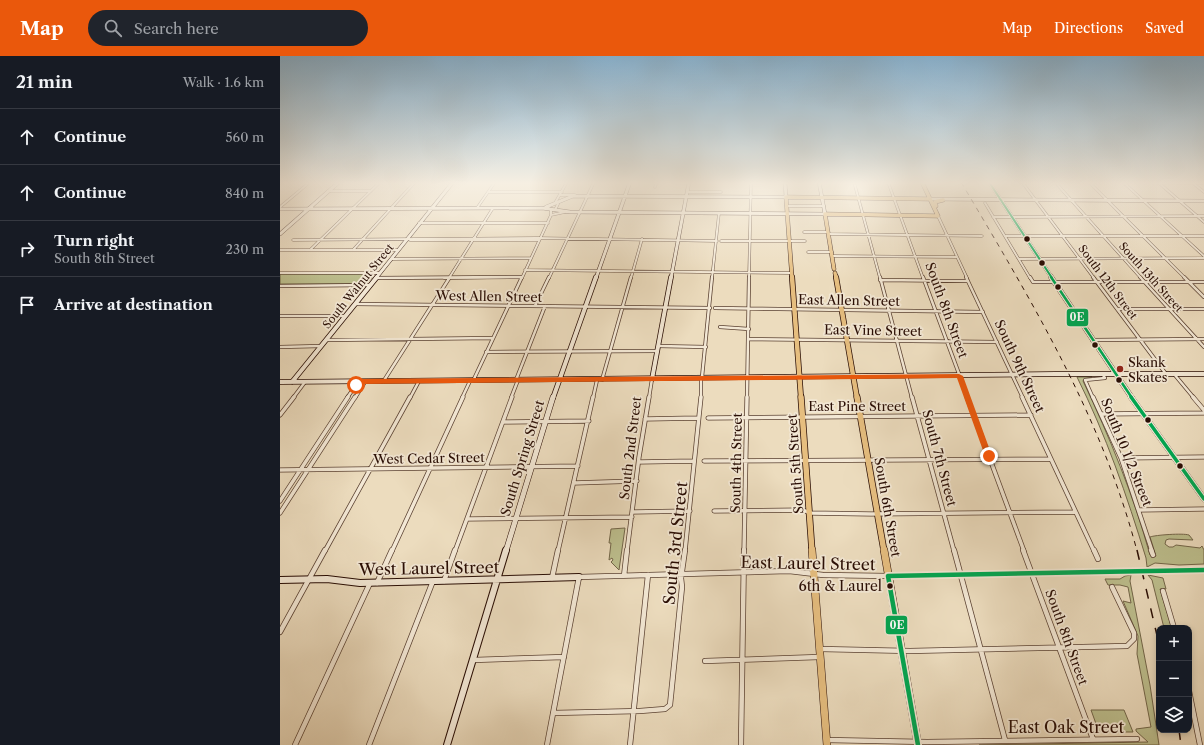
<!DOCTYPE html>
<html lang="en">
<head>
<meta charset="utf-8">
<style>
  body { margin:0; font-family:"Libre Caslon Text",serif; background:#20242c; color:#f1f3f6 }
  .controls { position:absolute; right:12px; bottom:12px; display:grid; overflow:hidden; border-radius:8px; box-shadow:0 2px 6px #0003 }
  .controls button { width:36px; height:36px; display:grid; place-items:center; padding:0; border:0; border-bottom:1px solid #363941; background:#171b24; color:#f1f3f6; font:20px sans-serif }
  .stop { position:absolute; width:12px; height:12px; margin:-9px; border:3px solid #ea580c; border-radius:50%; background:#fff }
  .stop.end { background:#ea580c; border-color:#fff; box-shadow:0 1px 4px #0008 }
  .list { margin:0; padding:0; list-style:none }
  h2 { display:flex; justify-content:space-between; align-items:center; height:52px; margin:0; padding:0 16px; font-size:17px }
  h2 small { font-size:13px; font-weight:400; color:#9ea1a6 }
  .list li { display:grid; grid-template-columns:26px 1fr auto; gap:12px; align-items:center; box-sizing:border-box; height:56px; padding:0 16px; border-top:1px solid #363941 }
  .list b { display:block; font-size:15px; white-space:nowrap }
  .list p { margin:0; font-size:13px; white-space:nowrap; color:#9ea1a6 }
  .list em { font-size:13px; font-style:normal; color:#9ea1a6 }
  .icon { flex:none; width:22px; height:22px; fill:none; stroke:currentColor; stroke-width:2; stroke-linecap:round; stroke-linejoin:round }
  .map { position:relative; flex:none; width:924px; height:689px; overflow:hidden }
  header { display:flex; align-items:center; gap:24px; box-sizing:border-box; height:56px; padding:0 20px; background:#ea580c; color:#fff }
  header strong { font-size:19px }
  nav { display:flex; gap:22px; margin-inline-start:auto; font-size:14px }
  .search { width:280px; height:36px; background:#20242c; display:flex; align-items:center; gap:10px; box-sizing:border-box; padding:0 14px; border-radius:22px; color:#9ea1a6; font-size:15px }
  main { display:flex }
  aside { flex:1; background:#171b24 }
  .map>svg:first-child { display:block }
  .green { fill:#bdbf8e; stroke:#736649 }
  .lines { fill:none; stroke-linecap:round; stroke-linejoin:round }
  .street-far3-casing { stroke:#5a4132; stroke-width:3 }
  .street-far2-casing { stroke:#5a4132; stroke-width:4 }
  .street-far1-casing { stroke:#5a4132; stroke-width:5 }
  .street-casing { stroke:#5a4132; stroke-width:6 }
  .secondary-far3-casing { stroke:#290d04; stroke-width:4 }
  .secondary-far2-casing { stroke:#290d04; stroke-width:5.5 }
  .secondary-far1-casing { stroke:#290d04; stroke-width:6 }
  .secondary-casing { stroke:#290d04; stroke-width:8 }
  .primary-far3-casing { stroke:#290d04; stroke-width:4.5 }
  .primary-far2-casing { stroke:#290d04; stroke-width:6 }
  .primary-far1-casing { stroke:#290d04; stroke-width:7 }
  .primary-casing { stroke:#290d04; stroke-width:8 }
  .street-far3 { stroke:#f3e8d5; stroke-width:2 }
  .street-far2 { stroke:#f3e8d5; stroke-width:2.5 }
  .street-far1 { stroke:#f3e8d5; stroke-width:3.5 }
  .street { stroke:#f3e8d5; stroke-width:4.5 }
  .secondary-far3 { stroke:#f3e8d5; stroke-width:3 }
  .secondary-far2 { stroke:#f3e8d5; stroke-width:4 }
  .secondary-far1 { stroke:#f3e8d5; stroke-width:5 }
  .secondary { stroke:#f3e8d5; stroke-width:6 }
  .primary-far3 { stroke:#e6be7f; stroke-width:3.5 }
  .primary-far2 { stroke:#e6be7f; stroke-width:4.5 }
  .primary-far1 { stroke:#e6be7f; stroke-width:5.5 }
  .primary { stroke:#e6be7f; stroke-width:7 }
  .rail-far1 { stroke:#290d04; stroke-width:1; stroke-dasharray:5 5; stroke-linecap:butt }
  .rail { stroke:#290d04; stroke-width:1.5; stroke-dasharray:10 10; stroke-linecap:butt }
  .bus-1-far3-casing { stroke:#f3e8d5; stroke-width:4 }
  .bus-1-far2-casing { stroke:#f3e8d5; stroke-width:5 }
  .bus-1-far1-casing { stroke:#f3e8d5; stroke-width:6 }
  .bus-1-casing { stroke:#f3e8d5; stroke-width:8 }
  .bus-1-far3 { stroke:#00a651; stroke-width:2 }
  .bus-1-far2 { stroke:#00a651; stroke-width:2.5 }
  .bus-1-far1 { stroke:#00a651; stroke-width:3.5 }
  .bus-1 { stroke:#00a651; stroke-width:4.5 }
  .route { fill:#ea580c }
  .bus-dot { fill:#290d04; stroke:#f3e8d5; stroke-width:1.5 }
  .poi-dot { fill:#8f2418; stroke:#f3e8d5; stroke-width:1.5 }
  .labels { text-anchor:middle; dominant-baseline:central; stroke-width:3.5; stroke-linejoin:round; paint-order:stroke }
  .far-street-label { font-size:11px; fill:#290d04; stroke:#f3e8d5 }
  .street-label { font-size:13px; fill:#290d04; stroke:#f3e8d5 }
  .poi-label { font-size:13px; fill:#290d04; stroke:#f3e8d5; text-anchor:start }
  .near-bus-label { font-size:14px; fill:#290d04; stroke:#f3e8d5; text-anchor:end }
  .near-street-label { font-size:16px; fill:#290d04; stroke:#f3e8d5 }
  .line-badge { stroke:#f3e8d5; stroke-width:1.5 }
  .badge-label { font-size:11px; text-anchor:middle; font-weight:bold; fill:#fff }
</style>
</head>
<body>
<header>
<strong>Map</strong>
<div class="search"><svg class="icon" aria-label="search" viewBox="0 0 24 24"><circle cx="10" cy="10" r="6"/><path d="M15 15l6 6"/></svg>Search here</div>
<nav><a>Map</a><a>Directions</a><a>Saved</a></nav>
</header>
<main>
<aside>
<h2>21 min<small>Walk · 1.6 km</small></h2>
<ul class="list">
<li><svg class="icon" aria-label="ahead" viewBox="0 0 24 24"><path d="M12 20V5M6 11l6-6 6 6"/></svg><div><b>Continue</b></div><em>560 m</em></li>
<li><svg class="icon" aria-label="ahead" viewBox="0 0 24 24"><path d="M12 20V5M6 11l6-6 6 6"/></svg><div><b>Continue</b></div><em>840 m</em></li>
<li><svg class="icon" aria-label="right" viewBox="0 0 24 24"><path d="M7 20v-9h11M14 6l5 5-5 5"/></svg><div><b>Turn right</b><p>South 8th Street</p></div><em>230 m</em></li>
<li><svg class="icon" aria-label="arrive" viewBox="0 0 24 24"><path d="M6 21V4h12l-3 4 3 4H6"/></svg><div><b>Arrive at destination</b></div></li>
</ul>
</aside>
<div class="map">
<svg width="924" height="689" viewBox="0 0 924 689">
  <rect width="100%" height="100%" fill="#ecdcbe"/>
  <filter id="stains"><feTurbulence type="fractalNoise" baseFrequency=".005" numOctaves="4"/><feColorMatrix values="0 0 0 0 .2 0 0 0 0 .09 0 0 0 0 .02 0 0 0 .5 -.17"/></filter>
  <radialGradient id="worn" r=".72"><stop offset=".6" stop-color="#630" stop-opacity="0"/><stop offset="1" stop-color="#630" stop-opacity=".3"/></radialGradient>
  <!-- green -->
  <path class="green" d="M0,218h90l3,2 -5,6 -5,2h-83z
    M797,321h15l-8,2 -1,2c27,57 50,113 67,174l6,1 -6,-19c5,-2 33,-4 39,-2l4,5 -24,-1 -3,1 -1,4 4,3h4l3,-2 24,3 2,-2 2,4v14l-25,1 -24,-2 -8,4 -1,-9c-19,-62 -40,-123 -69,-181z
    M345,472l-6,42 -8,-8 2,-2 -1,-2 -3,2 2,-17h-2l2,-14z
    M851,519l-1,6 20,104 9,60h-180l169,-3 -12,-11v-2l15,-2 -14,-73 1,-18 -15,-35 8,2 -3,-16 -8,-2h-12l-3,-6h15l5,-3z
    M868,519l15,3 3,11h-6l12,39h-8l-12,-48z
    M811,654h33l9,22h-34z"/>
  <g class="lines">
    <!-- street-far3 casing -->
    <g class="street-far3-casing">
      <path id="street-far3" d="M574,126l26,96
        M608,126l35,96
        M742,126l72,96
        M773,126l151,1
        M775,126l86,96
        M809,126l96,96
        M843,126l81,74
        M0,127l2,-1
        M879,127l45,39
        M913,127l11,9
        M375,131l2,-5
        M48,135h43
        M208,136h74
        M408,136h33
        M280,139h15
        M275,147l12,-21
        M705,147l45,75
        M507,150h37
        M0,151l30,-25
        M197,152l18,-26
        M275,154l3,-6 -1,-1
        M271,159l14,-3
        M658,160l29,62
        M713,161l211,-1
        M139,167h129
        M524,176h24
        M548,178l154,2
        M726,180h198
        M13,184l244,-2 180,3
        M130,184h129
        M441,185h84
        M0,194h118
        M30,194l70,-68
        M73,194l62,-68
        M528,196h24
        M552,200l125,1
        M111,203l140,-1
        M739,203l185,-1
        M245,214l267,3
        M0,217h100
        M164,222l78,-1
        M169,222l44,-70
        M242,222l29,-63v-6
        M269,222l45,-96
        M351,222l11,-39
        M432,222l7,-65
        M469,222l2,-96"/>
    </g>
    <!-- street-far2 casing -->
    <g class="street-far2-casing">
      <path id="street-far2" d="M600,221l32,121
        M643,221l45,121
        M686,221l57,121
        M750,221l3,5h171
        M813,221l73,97
        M860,221l64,70
        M904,221l20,20
        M96,222l146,-1
        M600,224l88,1
        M0,230l90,-1
        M75,248l355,4
        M255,250l14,-29
        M435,252l268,4
        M837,253h87
        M0,260h65
        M440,271l29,2
        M469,283l248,3
        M47,284l166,-2
        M812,284l112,-1
        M378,290l48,1
        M0,291l41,-1
        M206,296l171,-1
        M894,318l20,24
        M422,321l10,-100
        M236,324l29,-74
        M322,324l29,-103
        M193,325l49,-104
        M103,326l67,-105
        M13,342l12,-16
        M67,342l11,-16
        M75,342l10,-16
        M130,342l9,-17
        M182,342l8,-17
        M231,342l7,-18
        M313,342l4,-18
        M369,342l3,-19
        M421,342v-18
        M467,342l2,-121
        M813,342l-8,-18 20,-2 -2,-3"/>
    </g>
    <!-- street-far1 casing -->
    <g class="street-far1-casing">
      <path id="street-far1" d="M632,341l42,154
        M687,341l57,154
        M742,341l72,154
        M813,341l28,61 31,93
        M913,341l11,13
        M821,358l103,-1
        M0,359l14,-18
        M428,362l323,-3
        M365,363l53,-1
        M223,366l86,-1
        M841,402l83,-1
        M424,405l347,-2
        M359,406l55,-1
        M0,414l298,-4
        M294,427l63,-2
        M0,445l68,-104
        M859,454l65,-1
        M434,455l89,-1 7,3 61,1 204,-2
        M353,456l57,-1
        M0,457l75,-116
        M187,463l165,-2
        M45,495l85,-154
        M112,495l71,-154
        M175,495l57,-154
        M278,495l35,-154
        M347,495l12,-94 10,-60
        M405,495l16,-154
        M464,495l3,-154"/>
    </g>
    <!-- street casing -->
    <g class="street-casing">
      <path id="street" d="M674,494l51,190
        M743,494l70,189
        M814,494l4,9
        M871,494l2,5
        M344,520l3,-26
        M272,522l6,-28
        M164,525l11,-31
        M97,527l15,-33
        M883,535l11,37
        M0,576l45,-82
        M541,593l89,2 217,-5 7,-7v-6l-22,-46
        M194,604l90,-3
        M425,605l114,-4
        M909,635l11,54
        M273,657l87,-2 25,-2 5,-4 12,-118 -1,-9 4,-28
        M547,684l100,2 210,-3
        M15,689l75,-162
        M89,689l64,-164
        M267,689l32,-168 210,-6 34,4 65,1 316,-6
        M350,689l18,-170
        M461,689l3,-195"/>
    </g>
    <!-- secondary-far3 casing -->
    <g class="secondary-far3-casing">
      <path id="secondary-far3" d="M709,126l63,96
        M650,143l274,2
        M266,151l27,-11 213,1 -1,-15
        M0,153l262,-1 28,4 255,2 -6,-32
        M0,178l59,-52
        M96,222l77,-96
        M316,222l34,-96
        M391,222l18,-96"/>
    </g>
    <!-- secondary-far2 casing -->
    <g class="secondary-far2-casing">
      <path id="secondary-far2" d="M771,221l81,121
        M372,323l19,-102
        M0,326l776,-8h148
        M12,326l85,-105
        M273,342l43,-121"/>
    </g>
    <!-- secondary-far1 casing -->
    <g class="secondary-far1-casing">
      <path id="secondary-far1" d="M851,341l73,102
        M226,495l47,-154"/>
    </g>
    <!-- secondary casing -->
    <g class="secondary-casing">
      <path id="secondary" d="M0,524l47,-1 33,4 219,-6
        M167,689l59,-195"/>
    </g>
    <!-- primary-far3 casing -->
    <g class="primary-far3-casing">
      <path id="primary-far3" d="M656,150l-1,-4 8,-2
        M554,213l-9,-55 113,2 -16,-34
        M555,217l1,5
        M512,222l-6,-81 144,2"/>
    </g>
    <!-- primary-far2 casing -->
    <g class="primary-far2-casing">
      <path id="primary-far2" d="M512,221l9,121
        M556,221l21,121"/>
    </g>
    <!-- primary-far1 casing -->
    <g class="primary-far1-casing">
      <path id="primary-far1" d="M521,341l11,154
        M577,341l27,154"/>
    </g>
    <!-- primary casing -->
    <g class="primary-casing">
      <path id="primary" d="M532,494l15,195
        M604,494l34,195"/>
    </g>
    <!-- street-far3 -->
    <use href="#street-far3" class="street-far3"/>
    <!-- street-far2 -->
    <use href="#street-far2" class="street-far2"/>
    <!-- street-far1 -->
    <use href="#street-far1" class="street-far1"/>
    <!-- street -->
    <use href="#street" class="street"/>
    <!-- secondary-far3 -->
    <use href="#secondary-far3" class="secondary-far3"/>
    <!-- secondary-far2 -->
    <use href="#secondary-far2" class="secondary-far2"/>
    <!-- secondary-far1 -->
    <use href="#secondary-far1" class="secondary-far1"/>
    <!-- secondary -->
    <use href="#secondary" class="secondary"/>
    <!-- primary-far3 -->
    <use href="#primary-far3" class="primary-far3"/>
    <!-- primary-far2 -->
    <use href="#primary-far2" class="primary-far2"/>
    <!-- primary-far1 -->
    <use href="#primary-far1" class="primary-far1"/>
    <!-- primary -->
    <use href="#primary" class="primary"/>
    <!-- rail-far1 -->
    <path class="rail-far1" d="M681,126c70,118 141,235 176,369"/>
    <!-- rail -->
    <path class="rail" d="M857,494l22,94
      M899,674l2,15"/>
    <!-- bus-1-far3 casing -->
    <g class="bus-1-far3-casing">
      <path id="bus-1-far3" d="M709,126l63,96"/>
    </g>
    <!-- bus-1-far2 casing -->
    <g class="bus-1-far2-casing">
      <path id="bus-1-far2" d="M771,221l81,121"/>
    </g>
    <!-- bus-1-far1 casing -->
    <g class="bus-1-far1-casing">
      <path id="bus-1-far1" d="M851,341l73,102"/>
    </g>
    <!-- bus-1 casing -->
    <g class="bus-1-casing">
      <path id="bus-1" d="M638,689l-30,-169 316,-6"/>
    </g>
    <!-- bus-1-far3 -->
    <use href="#bus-1-far3" class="bus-1-far3"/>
    <!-- bus-1-far2 -->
    <use href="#bus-1-far2" class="bus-1-far2"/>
    <!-- bus-1-far1 -->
    <use href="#bus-1-far1" class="bus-1-far1"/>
    <!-- bus-1 -->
    <use href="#bus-1" class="bus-1"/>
  </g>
  <!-- sky -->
  <linearGradient id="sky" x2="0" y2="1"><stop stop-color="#89b6d6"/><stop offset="0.57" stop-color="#f6efe2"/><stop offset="1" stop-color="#f6efe2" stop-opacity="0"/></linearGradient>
  <rect width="924" height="223" fill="url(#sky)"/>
  <!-- route -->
  <path class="route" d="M679,318l4,2 29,80 -1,2h-5l-1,-2 -28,-78 -597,6 -4,3 -3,-2 5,-6z"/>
  <!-- markers -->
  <g class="bus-dot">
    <circle cx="747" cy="183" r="3.5"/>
    <circle cx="762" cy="207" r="3.5"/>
    <circle cx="778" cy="231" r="3.5"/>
    <circle cx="815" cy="289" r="3.5"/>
    <circle cx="839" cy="324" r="3.5"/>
    <circle cx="868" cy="364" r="3.5"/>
    <circle cx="900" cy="410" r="3.5"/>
    <circle cx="610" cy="530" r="3.5"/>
  </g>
  <circle class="poi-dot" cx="840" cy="313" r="4"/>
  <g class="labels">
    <!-- far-street labels -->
    <g class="far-street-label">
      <text transform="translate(871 221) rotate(48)">South 13th Street</text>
      <text transform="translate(828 226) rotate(53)">South 12th Street</text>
      <text transform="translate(78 230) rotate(-51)">South Walnut Street</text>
    </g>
    <!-- street labels -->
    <g class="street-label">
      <text transform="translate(209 240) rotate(1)">West Allen Street</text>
      <text transform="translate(569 244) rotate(1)">East Allen Street</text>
      <text transform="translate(667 254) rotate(70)">South 8th Street</text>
      <text transform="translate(593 274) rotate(1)">East Vine Street</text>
      <text transform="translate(740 310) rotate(65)">South 9th Street</text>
      <text x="577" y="350">East Pine Street</text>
      <text transform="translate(350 392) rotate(-83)">South 2nd Street</text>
      <text transform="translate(847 396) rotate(68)">South 10 1/2 Street</text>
      <text transform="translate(149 402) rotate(-1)">West Cedar Street</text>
      <text transform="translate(242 402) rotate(-73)">South Spring Street</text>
      <text transform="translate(660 402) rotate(75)">South 7th Street</text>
      <text transform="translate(456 407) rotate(-89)">South 4th Street</text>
      <text transform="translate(515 408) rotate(-94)">South 5th Street</text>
      <text transform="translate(608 451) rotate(80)">South 6th Street</text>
      <text transform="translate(787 581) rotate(70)">South 8th Street</text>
    </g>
    <!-- poi labels -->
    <g class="poi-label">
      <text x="848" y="306">Skank<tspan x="848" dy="15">Skates</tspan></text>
    </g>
    <!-- near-bus labels -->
    <g class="near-bus-label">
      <text x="602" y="530">6th &amp; Laurel</text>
    </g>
    <!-- near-street labels -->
    <g class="near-street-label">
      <text transform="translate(395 487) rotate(-84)">South 3rd Street</text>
      <text transform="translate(528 507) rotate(1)">East Laurel Street</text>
      <text transform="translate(149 512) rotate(-1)">West Laurel Street</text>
      <text x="786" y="671">East Oak Street</text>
    </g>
  </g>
  <g class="line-badge">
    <rect x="786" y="252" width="23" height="19" rx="4" fill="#00a651"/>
    <rect x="605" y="559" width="23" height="20" rx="4" fill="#00a651"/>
  </g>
  <g class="badge-label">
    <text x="797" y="265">0E</text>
    <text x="617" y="573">0E</text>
  </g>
  <rect width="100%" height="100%" filter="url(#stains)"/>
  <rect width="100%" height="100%" fill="url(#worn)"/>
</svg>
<div class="controls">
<button>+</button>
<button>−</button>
<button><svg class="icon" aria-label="layers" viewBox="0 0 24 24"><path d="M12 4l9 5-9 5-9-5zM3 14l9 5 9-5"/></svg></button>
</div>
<div class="stop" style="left:76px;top:329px"></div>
<div class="stop end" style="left:709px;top:400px"></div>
</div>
</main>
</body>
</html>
